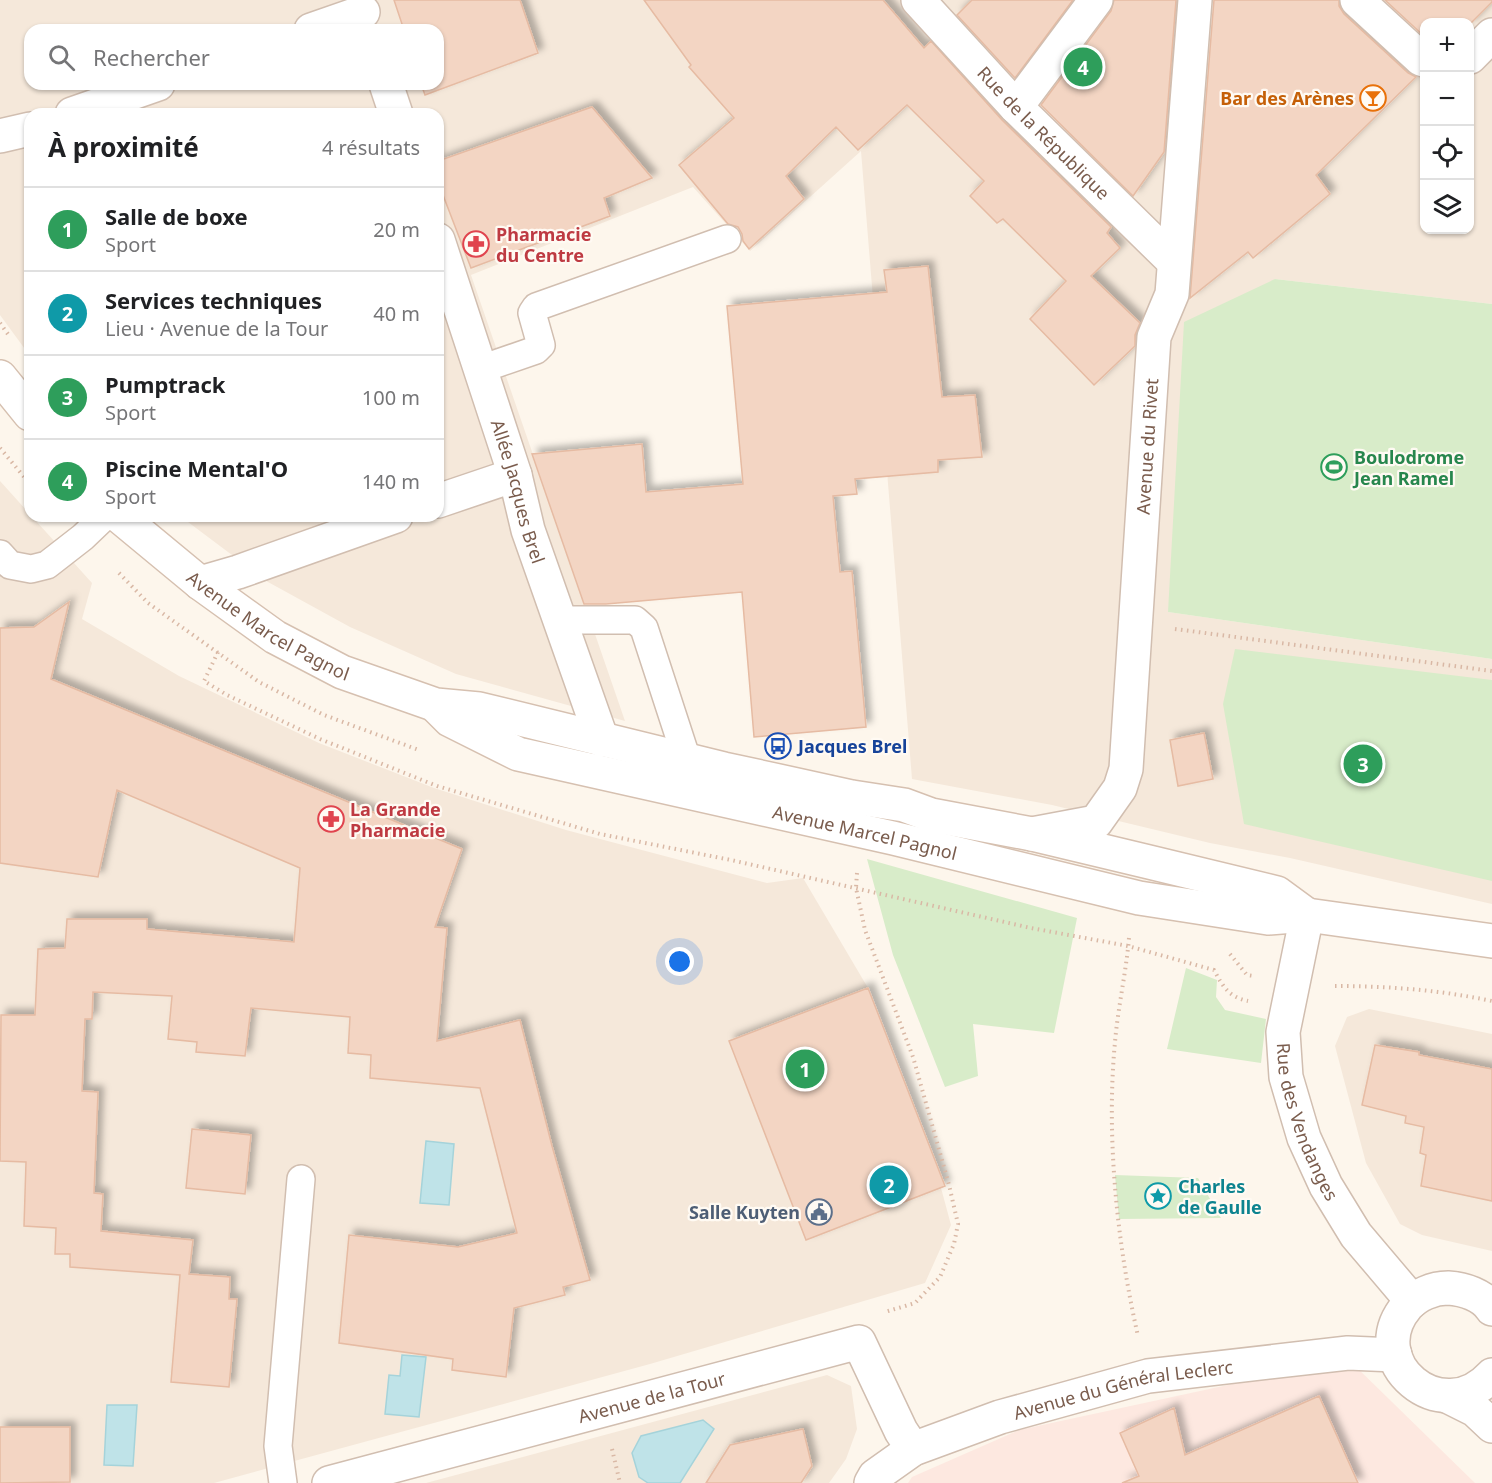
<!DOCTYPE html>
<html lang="fr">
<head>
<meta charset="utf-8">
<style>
  body { margin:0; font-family:"Noto Sans",sans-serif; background:#f2f2f2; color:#202124 }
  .controls { position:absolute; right:18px; top:18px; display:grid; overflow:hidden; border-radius:12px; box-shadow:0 2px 4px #0004 }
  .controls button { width:54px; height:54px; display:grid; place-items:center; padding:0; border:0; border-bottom:2px solid #e0e0e0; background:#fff; color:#202124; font:30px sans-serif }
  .you { position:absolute; left:680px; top:962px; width:21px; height:21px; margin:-15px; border:4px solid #fff; border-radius:50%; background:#1a73e8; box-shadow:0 0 0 9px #1a73e833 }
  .badge { display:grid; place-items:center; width:39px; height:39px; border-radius:50%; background:#e76f51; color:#fff; font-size:20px; font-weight:700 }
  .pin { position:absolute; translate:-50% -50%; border:3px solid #fff; box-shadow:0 2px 6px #0006 }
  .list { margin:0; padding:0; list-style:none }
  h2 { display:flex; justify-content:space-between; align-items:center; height:78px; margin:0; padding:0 24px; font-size:26px }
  h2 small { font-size:20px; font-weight:400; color:#757577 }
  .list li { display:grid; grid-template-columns:39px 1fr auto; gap:18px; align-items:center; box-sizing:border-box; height:84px; padding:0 24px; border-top:2px solid #e0e0e0 }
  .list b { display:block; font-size:22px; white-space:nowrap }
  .list p { margin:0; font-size:20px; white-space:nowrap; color:#757577 }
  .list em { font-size:20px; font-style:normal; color:#757577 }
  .icon { flex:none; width:33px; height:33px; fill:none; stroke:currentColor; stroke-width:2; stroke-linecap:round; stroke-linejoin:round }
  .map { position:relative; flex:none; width:1492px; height:1483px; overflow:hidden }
  .search { position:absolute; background:#fff; box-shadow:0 2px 4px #0004; left:24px; top:24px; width:420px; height:66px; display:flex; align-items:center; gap:15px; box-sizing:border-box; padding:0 21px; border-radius:18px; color:#757577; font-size:22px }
  .panel { position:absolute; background:#fff; box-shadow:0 2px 4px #0004; left:24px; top:108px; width:420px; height:414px; border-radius:18px }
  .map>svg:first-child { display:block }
  .residential { fill:#f5e8da; fill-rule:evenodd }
  .commercial { fill:#fde8e0 }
  .green { fill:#d8ecc9 }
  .water { fill:#bfe3e8; stroke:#a5d3da; stroke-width:1.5 }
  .building { fill:#f3d5c3; stroke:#e6bba3; stroke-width:1.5; filter:url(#shadow) }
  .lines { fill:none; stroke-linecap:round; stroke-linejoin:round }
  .lane-casing { stroke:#d1beb0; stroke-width:30 }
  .street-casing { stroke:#d1beb0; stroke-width:36 }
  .secondary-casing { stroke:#d6c0b0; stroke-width:36 }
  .path { stroke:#d9b8a5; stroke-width:4; stroke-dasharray:1.5 4.5; stroke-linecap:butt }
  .lane { stroke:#fff; stroke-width:27 }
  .street { stroke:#fff; stroke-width:33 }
  .secondary { stroke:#fff; stroke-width:33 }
  .labels { text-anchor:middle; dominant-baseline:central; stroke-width:4.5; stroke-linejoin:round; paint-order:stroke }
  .food-label { font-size:18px; font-weight:bold; fill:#c56008; stroke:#fffaf3; text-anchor:end }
  .street-label { font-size:18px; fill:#7a5c4d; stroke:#fffaf3 }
  .health-label { font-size:18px; font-weight:bold; fill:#be3a42; stroke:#fffaf3; text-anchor:start }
  .leisure-label { font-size:18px; font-weight:bold; fill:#27864d; stroke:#fffaf3; text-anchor:start }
  .transit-label { font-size:18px; font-weight:bold; fill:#164399; stroke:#fffaf3; text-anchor:start }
  .culture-label { font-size:18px; font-weight:bold; fill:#0d838f; stroke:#fffaf3; text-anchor:start }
  .service-label { font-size:18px; font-weight:bold; fill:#4e5e75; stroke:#fffaf3; text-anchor:end }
</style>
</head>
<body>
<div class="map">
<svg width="1492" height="1483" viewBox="0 0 1492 1483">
  <defs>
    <filter id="shadow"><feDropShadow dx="5.5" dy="-5.5" stdDeviation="3" flood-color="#0004"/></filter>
  </defs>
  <rect width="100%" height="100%" fill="#fdf6ec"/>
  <!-- residential -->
  <path class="residential" d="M0,0h1492v304l-217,-25 -107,333 324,47v245l-202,-46 -80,-15 -158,-38 -140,-26 -51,-628 -111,100 -57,-64 -222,88 154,446 -169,-47 -106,-47 -82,-45 -88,-66h258v-402h-408v242l-30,-41zM1424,22h46v208h-46zM30,30h408v54h-408z
    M0,481l92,102 -10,36 97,57 140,67 115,45 132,42 201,53 36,-5 65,110 62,159 21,78 -26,58 -275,81 -436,119h-214z
    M1369,1009l123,25v217l-70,-16 -22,-11 -34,-61 -31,-117 12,-29z
    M827,1375l24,11 6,43 -11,30 -17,24h-403z"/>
  <!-- commercial -->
  <path class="commercial" d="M1348,1359l127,124h-567l4,-6 107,-47z"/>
  <!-- green -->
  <path class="green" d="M1275,279l217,25v355l-324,-47 16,-290z
    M1235,649l257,31v201l-248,-57 -21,-120z
    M867,859l210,59 -23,115 -81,-9 5,52 -33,11 -52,-132z
    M1186,968l31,12 -1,17 9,13 41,9 -5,44 -94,-14z
    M1115,1175l83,3 23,40 -102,1z"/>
  <!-- water -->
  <path class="water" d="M426,1141l28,3 -5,61 -29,-2z
    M402,1355l24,2 -7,60 -34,-3 4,-39 11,1z
    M107,1405h30l-4,61 -29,-1z
    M703,1420l11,9 -34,54h-32l-9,-6 -7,-24 9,-17z"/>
  <!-- building -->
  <path class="building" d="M394,0h126l18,53 -113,42 -4,-11h17v-54h-34z
    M644,0h239l41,48 7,-7 71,79 109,107 -4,6 13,15 -29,28 49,47 -5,12v11l-41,39 -64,-66 36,-38 -63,-62 -6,4 -27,-27 14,-15 -77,-76 -49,45 -22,-23 -50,49 18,23 -55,50 -6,-8 -1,-7 -4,-7 -10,-3 -49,-59 55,-47 -45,-51 2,-2z
    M972,0h101l-58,78 -58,-63z
    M1114,0h62l-12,152 -31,44 -92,-91 70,-94z
    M1214,0h125v6l5,8 64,59 8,4 -100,98 14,19 -77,64 -5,-6 -58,46z
    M1385,0h107v2l-22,22 -45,-2v15z
    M592,107l60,71 -48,20 6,18 -139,52 -33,-86v-21z
    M928,266l14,131 33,-2 7,62 -44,3v12l-83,7 2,15 -24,2 7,76 12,-1 14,156 -112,10 -12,-145 -136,12h-22l-52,-150 110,-10 4,48 97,-8 -16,-178 160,-14 -3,-22z
    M69,602l-18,77 411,170 -27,78 12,1 -10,113 83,-21 32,126 38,134 -27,7 2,8 -51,13 -8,69 -54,-7 1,-11 -114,-16 10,-108 109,12 59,-14 -37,-145 -110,-10 1,-23 -23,-2 2,-36 -99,-9 -6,48 -49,-4 1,-10 -29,-3 4,-43 -79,-4 -1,27h-7l-3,72 16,1 -4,101 9,1 -2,37 92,9 -4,34 41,3 -1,22h8l-8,88 -58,-5 9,-107 -110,-8v-13h-15l1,-26 -32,-2 2,-64 -26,-1 1,-146h34l3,-66 27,-1 2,-29h80v10l147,13 6,-74 -183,-78 -19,87 -98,-14v-235l34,-1z
    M1204,733l9,46 -35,7 -8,-46z
    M868,988l77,198 -139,54 -77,-199z
    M1375,1045l44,7v3l73,14v132l-71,-15 5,-31 -6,-2 4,-26 -19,-4 1,-7 -44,-11z
    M192,1129l59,6 -6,59 -59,-6z
    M1319,1396l39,87h-236l17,-7 -19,-43 54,-25 11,47z
    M0,1427h70v55l-70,1z
    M803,1429l9,37 -11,17h-95l24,-38z"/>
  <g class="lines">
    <!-- lane casing -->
    <g class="lane-casing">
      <path id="lane" d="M481,369l55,-19 5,-5 -9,-32 4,-6 191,-68
        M0,554l10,11 21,4 16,-4 36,-28 22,-21
        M560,620h75l9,8 43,132
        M283,1483l-5,-37 23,-267"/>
    </g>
    <!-- street casing -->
    <g class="street-casing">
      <g id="street">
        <path id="s1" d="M918,0l98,107 157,154"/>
        <path d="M1357,0l64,59 3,1"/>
        <path d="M311,30l52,-18"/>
        <path d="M1470,57l22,-22"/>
        <path d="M386,84l10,30"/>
        <path d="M1016,107l80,-107"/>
        <path d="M72,114l86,-30"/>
        <path d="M0,136l30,-7"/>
        <path id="s2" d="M438,240l77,235 13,55 74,210"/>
        <path d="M438,501l77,-26"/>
        <path d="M200,583l38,-11 158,-56"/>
        <path id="s3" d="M1032,834l64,-12 24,-34 6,-19 28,-432 18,-43 23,-294"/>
        <path id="s4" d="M1307,915l-24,117 3,45 18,61 22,48 30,49 56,66"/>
        <path d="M1492,1309c-9,-14 -28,-20 -44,-21 -15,0 -31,7 -41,18 -47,55 34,125 85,69"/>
        <path d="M1449,1397l26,13 17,16"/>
        <path id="s5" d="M329,1483l530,-141 42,89 12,18"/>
        <path id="s6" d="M871,1483l4,-7 38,-27 87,-32 148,-41 200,-23 47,2"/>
      </g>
    </g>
    <!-- secondary casing -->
    <g class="secondary-casing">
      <g id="secondary">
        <path d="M0,377l30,37"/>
        <path id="s7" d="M119,516l81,67 75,54 67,35 94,33 43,4 245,60 128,28 52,8 27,10 101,19 117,28 128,31 30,22"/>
        <path id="s8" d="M437,707l13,13 68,34 375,84 246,60 129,20 39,-3 185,26"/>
      </g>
    </g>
    <!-- path -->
    <path class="path" d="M0,323l10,14
      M0,448l30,36
      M119,573l29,30 111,79 65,33 95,35
      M1175,629l317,42
      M218,652l-14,29 23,14 93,44 117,47 163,48 131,26 300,68 97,18 86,24c9,17 15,27 34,31
      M857,873l-1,15 9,42 48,127 36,128 9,39 -4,20 -14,33 -25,26 -30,9
      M1129,938c-3,35 -11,69 -14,104 -9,94 2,202 23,294
      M1230,954l17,21 7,1
      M1335,986c53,0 105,4 157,15
      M612,1449l8,34"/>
    <!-- lane -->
    <use href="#lane" class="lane"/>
    <!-- street -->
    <use href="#street" class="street"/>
    <!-- secondary -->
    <use href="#secondary" class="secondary"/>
  </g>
  <!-- icons -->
  <defs>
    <g id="bar-ring" transform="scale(1.35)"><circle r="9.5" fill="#fffaf3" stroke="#e8710a" stroke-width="1.5"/><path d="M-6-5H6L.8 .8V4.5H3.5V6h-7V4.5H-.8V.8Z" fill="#e8710a"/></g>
    <g id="pharmacy-ring" transform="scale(1.35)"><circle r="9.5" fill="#fffaf3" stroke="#e0444e" stroke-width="1.5"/><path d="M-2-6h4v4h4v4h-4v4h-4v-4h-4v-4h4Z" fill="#e0444e"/></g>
    <g id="stadium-ring" transform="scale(1.35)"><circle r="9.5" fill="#fffaf3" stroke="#2e9e5b" stroke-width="1.5"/><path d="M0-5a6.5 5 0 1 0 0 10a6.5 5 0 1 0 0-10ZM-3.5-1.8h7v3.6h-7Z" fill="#2e9e5b"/></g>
    <g id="bus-ring" transform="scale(1.35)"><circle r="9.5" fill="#fffaf3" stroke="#1a4fb4" stroke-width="1.5"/><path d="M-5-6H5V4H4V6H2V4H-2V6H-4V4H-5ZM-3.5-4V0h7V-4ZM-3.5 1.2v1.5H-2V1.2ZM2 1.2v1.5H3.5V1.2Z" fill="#1a4fb4"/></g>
    <g id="sight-ring" transform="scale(1.35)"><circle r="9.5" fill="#fffaf3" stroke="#0f9aa8" stroke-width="1.5"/><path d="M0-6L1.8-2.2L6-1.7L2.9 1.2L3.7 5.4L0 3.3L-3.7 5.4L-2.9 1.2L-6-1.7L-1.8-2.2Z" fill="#0f9aa8"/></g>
    <g id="civic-ring" transform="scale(1.35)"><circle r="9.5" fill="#fffaf3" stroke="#5c6f8a" stroke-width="1.5"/><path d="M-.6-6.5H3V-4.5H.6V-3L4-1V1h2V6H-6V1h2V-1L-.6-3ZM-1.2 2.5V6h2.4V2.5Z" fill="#5c6f8a"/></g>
  </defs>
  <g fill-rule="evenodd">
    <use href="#bar-ring" x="1373" y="98"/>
    <use href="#pharmacy-ring" x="476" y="244"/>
    <use href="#stadium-ring" x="1334" y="467"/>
    <use href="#bus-ring" x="778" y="746"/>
    <use href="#pharmacy-ring" x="331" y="819"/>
    <use href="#sight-ring" x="1158" y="1196"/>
    <use href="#civic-ring" x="819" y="1212"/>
  </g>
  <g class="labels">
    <!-- food labels -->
    <g class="food-label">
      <text x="1354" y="98">Bar des Arènes</text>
    </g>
    <!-- street labels -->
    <g class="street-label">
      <text stroke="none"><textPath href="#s1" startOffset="183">Rue de la République</textPath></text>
      <text stroke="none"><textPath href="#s3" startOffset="450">Avenue du Rivet</textPath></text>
      <text stroke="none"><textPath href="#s2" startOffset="264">Allée Jacques Brel</textPath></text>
      <text stroke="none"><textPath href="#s7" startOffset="186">Avenue Marcel Pagnol</textPath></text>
      <text stroke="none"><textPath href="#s8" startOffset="450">Avenue Marcel Pagnol</textPath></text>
      <text stroke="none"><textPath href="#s4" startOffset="213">Rue des Vendanges</textPath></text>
      <text stroke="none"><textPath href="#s6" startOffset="274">Avenue du Général Leclerc</textPath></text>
      <text stroke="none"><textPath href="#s5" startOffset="334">Avenue de la Tour</textPath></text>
    </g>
    <!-- health labels -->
    <g class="health-label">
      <text x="496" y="234">Pharmacie<tspan x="496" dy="21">du Centre</tspan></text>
      <text x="350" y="809">La Grande<tspan x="350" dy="21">Pharmacie</tspan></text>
    </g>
    <!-- leisure labels -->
    <g class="leisure-label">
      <text x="1354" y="457">Boulodrome<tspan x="1354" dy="21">Jean Ramel</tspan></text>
    </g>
    <!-- transit labels -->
    <g class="transit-label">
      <text x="798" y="746">Jacques Brel</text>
    </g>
    <!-- culture labels -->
    <g class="culture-label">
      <text x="1178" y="1186">Charles<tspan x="1178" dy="21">de Gaulle</tspan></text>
    </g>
    <!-- service labels -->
    <g class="service-label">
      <text x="800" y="1212">Salle Kuyten</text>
    </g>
  </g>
</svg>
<div class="controls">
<button>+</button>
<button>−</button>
<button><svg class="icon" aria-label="locate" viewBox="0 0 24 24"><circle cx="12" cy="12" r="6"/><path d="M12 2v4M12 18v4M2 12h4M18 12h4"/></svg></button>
<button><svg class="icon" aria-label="layers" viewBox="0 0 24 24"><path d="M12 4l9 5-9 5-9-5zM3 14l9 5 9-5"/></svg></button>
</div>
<div class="you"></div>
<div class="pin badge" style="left:805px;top:1069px;background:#2e9e5b">1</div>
<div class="pin badge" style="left:889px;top:1185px;background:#0f9aa8">2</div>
<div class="pin badge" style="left:1363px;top:764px;background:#2e9e5b">3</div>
<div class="pin badge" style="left:1083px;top:67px;background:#2e9e5b">4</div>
<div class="search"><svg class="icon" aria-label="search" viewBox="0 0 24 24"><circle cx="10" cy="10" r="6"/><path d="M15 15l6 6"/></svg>Rechercher</div>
<section class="panel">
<h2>À proximité<small>4 résultats</small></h2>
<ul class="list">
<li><span class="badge" style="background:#2e9e5b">1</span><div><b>Salle de boxe</b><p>Sport</p></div><em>20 m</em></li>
<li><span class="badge" style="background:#0f9aa8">2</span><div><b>Services techniques</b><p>Lieu · Avenue de la Tour</p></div><em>40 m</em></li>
<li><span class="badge" style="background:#2e9e5b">3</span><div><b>Pumptrack</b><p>Sport</p></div><em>100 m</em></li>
<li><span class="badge" style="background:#2e9e5b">4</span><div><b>Piscine Mental'O</b><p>Sport</p></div><em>140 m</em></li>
</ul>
</section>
</div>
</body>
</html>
